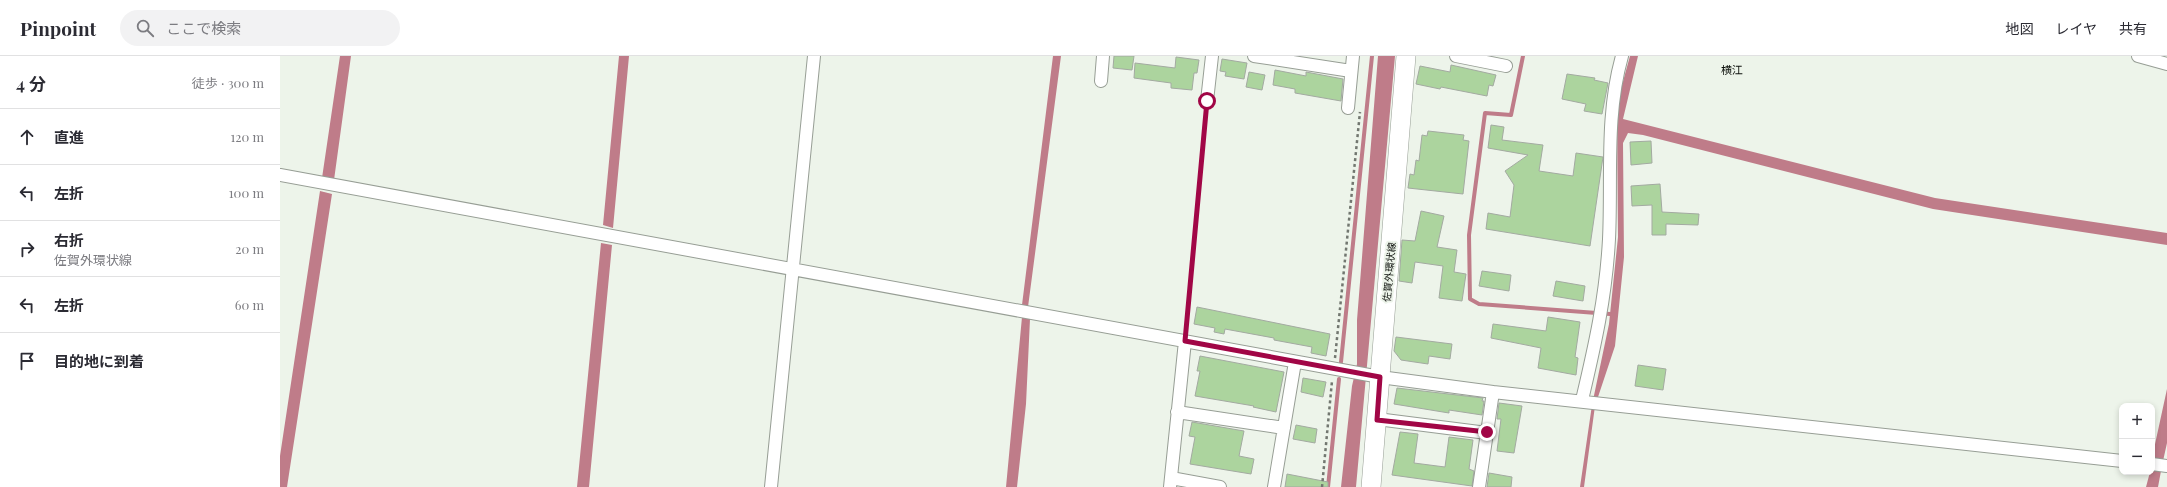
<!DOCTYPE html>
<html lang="ja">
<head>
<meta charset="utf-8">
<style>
  body { margin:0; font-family:"Playfair Display","Noto Sans JP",serif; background:#f2f2f3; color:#2b2b33 }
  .controls { position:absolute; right:12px; bottom:12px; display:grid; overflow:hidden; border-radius:8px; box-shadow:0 2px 6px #0003 }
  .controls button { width:36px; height:36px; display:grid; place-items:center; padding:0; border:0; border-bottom:1px solid #e1e1e2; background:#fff; color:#2b2b33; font:20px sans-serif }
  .stop { position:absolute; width:12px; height:12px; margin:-9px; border:3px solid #a10646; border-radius:50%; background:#fff }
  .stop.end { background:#a10646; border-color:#fff; box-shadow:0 1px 4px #0008 }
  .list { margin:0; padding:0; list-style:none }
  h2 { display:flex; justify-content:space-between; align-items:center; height:52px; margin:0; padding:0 16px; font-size:17px }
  h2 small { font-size:13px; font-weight:400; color:#7c7c81 }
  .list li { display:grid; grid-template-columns:26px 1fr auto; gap:12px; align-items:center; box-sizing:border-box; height:56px; padding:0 16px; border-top:1px solid #e1e1e2 }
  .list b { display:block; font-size:15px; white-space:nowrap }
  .list p { margin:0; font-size:13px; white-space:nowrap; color:#7c7c81 }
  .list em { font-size:13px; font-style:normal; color:#7c7c81 }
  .icon { flex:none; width:22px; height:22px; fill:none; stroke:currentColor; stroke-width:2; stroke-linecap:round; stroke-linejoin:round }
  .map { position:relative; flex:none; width:1887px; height:431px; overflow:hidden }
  header { display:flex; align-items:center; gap:24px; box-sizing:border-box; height:56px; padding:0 20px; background:#fff; border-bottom:1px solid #e1e1e2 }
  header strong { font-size:19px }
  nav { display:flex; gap:22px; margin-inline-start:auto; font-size:14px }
  .search { width:280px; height:36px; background:#f2f2f3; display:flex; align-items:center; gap:10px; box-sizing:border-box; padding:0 14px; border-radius:22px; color:#7c7c81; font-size:15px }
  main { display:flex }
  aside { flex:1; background:#fff }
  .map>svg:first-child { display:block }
  .water { fill:#bf7c89 }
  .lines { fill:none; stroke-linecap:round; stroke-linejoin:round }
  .stream { stroke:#bf7c89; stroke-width:4 }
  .building { fill:#acd49e; stroke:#a3aaa1 }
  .street-casing { stroke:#979e95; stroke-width:14 }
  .primary-casing { stroke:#979e95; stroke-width:20 }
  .path { stroke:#727770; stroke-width:2.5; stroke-dasharray:3 3; stroke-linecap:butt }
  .street { stroke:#fff; stroke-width:12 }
  .primary { stroke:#fff; stroke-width:19 }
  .route { stroke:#a10646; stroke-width:5 }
  .labels { text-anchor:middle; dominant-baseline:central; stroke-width:4; stroke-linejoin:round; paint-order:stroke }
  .street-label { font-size:10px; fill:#0c0f0b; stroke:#edf4ea }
  .neighbourhood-label { font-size:11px; fill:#0c0f0b; stroke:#edf4ea }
</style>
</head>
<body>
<header>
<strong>Pinpoint</strong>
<div class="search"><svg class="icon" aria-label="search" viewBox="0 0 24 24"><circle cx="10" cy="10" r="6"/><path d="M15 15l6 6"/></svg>ここで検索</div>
<nav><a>地図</a><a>レイヤ</a><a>共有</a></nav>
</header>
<main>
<aside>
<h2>4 分<small>徒歩 · 300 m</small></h2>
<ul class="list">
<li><svg class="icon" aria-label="ahead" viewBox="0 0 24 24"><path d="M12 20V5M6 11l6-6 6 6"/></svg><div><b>直進</b></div><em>120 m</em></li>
<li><svg class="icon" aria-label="left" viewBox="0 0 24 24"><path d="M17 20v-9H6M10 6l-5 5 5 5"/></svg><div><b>左折</b></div><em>100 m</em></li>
<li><svg class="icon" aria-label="right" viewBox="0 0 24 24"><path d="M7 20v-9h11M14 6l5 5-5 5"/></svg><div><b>右折</b><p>佐賀外環状線</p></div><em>20 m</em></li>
<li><svg class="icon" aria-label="left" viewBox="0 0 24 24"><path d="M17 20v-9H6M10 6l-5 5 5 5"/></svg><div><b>左折</b></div><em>60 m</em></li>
<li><svg class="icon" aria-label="arrive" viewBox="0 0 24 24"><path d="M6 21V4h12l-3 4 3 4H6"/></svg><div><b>目的地に到着</b></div></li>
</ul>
</aside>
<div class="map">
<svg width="1887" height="431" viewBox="0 0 1887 431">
  <rect width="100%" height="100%" fill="#edf4ea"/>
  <!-- water -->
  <path class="water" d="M60,0h11l-17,124 -12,-2z
    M339,0h10l-16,172 -10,-3z
    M773,0h8l-33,251 -6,-2z
    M1098,0h17l-39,431h-15l11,-101 5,-22v-44z
    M1350,0h8l-15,63 312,79 232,35v12l-234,-36 -290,-74 -15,-2 -5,10 1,114 -9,89 -20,60 -11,81h-4l12,-82 17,-81 9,-87 -1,-120 5,-32z
    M40,135l12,3 -45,293h-7v-31z
    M321,187l11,2 -23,242h-12z
    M742,261l8,2 -4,85 -9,83h-11z
    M1887,333v54l-4,18 -11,-3z
    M1872,414l9,1 -3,16h-12l4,-15z"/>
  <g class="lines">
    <!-- stream -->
    <path class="stream" d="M1243,0l-12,59 -26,-2 -16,122 1,64 9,5 131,10
      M1061,306l31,-306
      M1048,431l11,-108"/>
  </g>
  <!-- building -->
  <path class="building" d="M834,0h20l-2,14 -19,-2z
    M896,1l23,3 -2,13h-3l-2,17 -21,-2v-5l-37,-5 1,-15 40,5z
    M942,3l25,4 -3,16 -19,-3 1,-4 -6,-1z
    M1171,9l45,10 -3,11 -4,-1 -2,11 -46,-9 -1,2 -24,-5 4,-18 30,6z
    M995,14l31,6v-4l37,7 -2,22 -46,-8v-4l-22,-4z
    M969,16l16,3 -3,15 -16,-3z
    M1287,18l28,4 -1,2 14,3 -6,31 -18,-3 2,-7 -24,-5z
    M1211,69l13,2 -2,13 41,5 -4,26 34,5 3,-23 27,4 -13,89 -104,-17 2,-16 22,4 4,-32 -9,-14 23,-16 -40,-7z
    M1148,75l36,4 -1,5 6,1 -6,53 -55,-6 2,-14 4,1 2,-15 3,1 3,-26 5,1z
    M1371,85l1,22 -21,2 -1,-23z
    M1380,128l2,28 37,2 -1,11 -32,-1v11h-14v-30l-20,1 -1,-20z
    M1141,155l23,5 -7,31 20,3 -3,22 12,2 -4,27 -23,-3 4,-32 -28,-4 -3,21 -13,-2 3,-41 13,1z
    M1202,215l29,4 -2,16 -30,-5z
    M1276,225l29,5 -2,15 -30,-5z
    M917,251l133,27 -4,22 -15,-3 1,-6 -38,-7v-2l-49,-9 -1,5 -10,-2 1,-4 -21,-4z
    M1268,261l32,5 -5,35 3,1 -2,17 -38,-7 3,-20 -50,-10 2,-14 53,7z
    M1116,281l56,7 -2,15 -21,-3 -1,8 -27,-4 -7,-9z
    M920,300l84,16 -8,40 -23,-5 1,-1 -59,-10 5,-25h-3z
    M1358,309l28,4 -3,21 -28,-4z
    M1023,322l23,4 -3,15 -22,-5z
    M1117,332l86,10 -1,3h2l-2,14 -33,-5v3l-55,-9z
    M1219,347l23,3 -8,47 -17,-2 4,-32h-4z
    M912,366l52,9 -5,25 15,3 -3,15 -61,-10 5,-27 -6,-1z
    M1016,369l21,4 -2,14 -22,-4z
    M1120,376l18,2 -4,29 31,4 4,-30 24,3 -4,29 5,2 -2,15 -80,-11z
    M1209,417l23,4 -1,10h-24z
    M1007,418l41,8v5h-43z"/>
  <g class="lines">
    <!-- street casing -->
    <g class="street-casing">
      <path id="street" d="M974,0l97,15
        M1176,0l50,10
        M1858,0l29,8
        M821,25l2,-25
        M927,45l5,-45
        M1068,52l5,-52
        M0,119l1100,202 113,15 629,69
        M1302,344c13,-55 24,-104 27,-161 3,-61 -4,-123 13,-183
        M897,356l107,16
        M1097,363l110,14
        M1872,408l15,2
        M891,422l49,9
        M491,431l43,-431
        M890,431l15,-146
        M994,431l21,-125
        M1199,431l14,-95"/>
    </g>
    <!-- primary casing -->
    <g class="primary-casing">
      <path id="primary" d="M1091,431l35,-431"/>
    </g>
    <!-- path -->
    <path class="path" d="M906,274l20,-218
      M1055,302l25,-246
      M1042,431l10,-106"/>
    <!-- street -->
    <use href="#street" class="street"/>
    <!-- primary -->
    <use href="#primary" class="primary"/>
  </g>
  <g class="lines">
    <!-- route -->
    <path class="route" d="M927,45l-22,240 195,36 -3,43 110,12"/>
  </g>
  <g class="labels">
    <!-- street labels -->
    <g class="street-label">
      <text transform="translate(1109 216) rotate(-85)">佐賀外環状線</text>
    </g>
    <!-- neighbourhood labels -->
    <g class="neighbourhood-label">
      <text x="1452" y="13">横江</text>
    </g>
  </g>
</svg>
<div class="controls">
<button>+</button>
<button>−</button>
</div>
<div class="stop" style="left:927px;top:45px"></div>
<div class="stop end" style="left:1207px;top:376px"></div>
</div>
</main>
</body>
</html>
